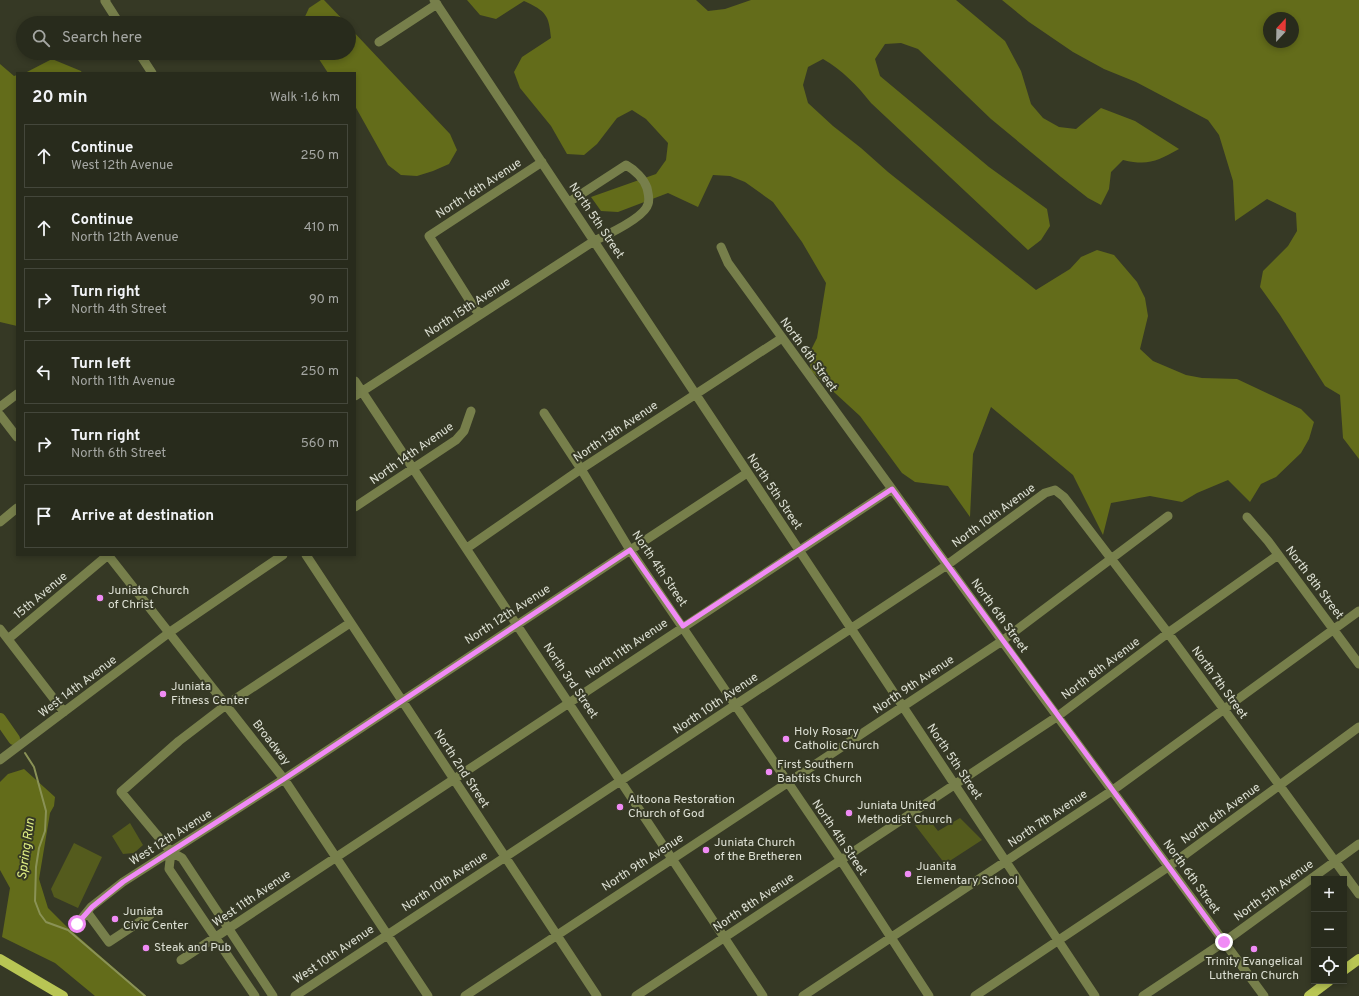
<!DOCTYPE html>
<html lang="en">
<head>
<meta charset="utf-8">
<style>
  body { margin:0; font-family:Overpass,sans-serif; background:#303325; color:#f1f3f6 }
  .controls { position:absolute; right:12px; bottom:12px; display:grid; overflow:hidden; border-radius:0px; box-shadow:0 2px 6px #0003 }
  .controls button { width:36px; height:36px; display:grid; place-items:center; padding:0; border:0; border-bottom:1px solid #44473b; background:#282b1c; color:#f1f3f6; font:20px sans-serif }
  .compass { position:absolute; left:1263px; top:12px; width:36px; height:36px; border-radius:50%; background:#282b1c; box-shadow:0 2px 6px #0003; rotate:22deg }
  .stop { position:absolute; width:12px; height:12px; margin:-9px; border:3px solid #f08bf5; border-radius:50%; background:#fff }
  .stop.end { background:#f08bf5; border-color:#fff; box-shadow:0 1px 4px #0008 }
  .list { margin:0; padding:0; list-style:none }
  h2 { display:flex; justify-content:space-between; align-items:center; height:52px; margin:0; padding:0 16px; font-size:17px }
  h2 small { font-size:13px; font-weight:400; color:#a5a7a3 }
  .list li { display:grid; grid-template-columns:26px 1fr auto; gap:12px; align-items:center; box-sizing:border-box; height:64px; margin:0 8px 8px; padding:0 8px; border:1px solid #44473b; border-radius:0px }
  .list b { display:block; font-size:15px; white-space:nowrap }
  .list p { margin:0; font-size:13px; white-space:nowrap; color:#a5a7a3 }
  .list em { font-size:13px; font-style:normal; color:#a5a7a3 }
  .icon { flex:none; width:22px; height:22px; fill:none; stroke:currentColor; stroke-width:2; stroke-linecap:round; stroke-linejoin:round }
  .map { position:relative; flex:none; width:1359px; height:996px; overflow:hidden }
  .search { position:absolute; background:#282b1c; box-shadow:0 2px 6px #0003; left:16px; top:16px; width:340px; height:44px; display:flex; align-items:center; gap:10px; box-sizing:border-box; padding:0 14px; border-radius:22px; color:#a5a7a3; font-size:15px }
  .panel { position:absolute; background:#282b1c; box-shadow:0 2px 6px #0003; left:16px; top:72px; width:340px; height:484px; border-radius:0px }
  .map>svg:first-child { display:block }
  .green { fill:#545b1d }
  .forest { fill:#636c1a; fill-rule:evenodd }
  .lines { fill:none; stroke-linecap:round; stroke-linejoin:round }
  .stream { stroke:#8a9256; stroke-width:2 }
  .river { stroke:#677020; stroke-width:12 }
  .minor { stroke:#777f4b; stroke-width:9 }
  .major { stroke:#b8c554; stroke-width:10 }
  .route { stroke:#f08bf5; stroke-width:5 }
  .poi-dot { fill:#f08bf5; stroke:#363925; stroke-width:1.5 }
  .labels { text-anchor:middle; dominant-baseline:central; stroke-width:4; stroke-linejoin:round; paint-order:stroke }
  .street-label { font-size:12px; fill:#dde0d4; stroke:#363925 }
  .poi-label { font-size:12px; fill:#dde0d4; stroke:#363925; text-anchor:start }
  .water-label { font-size:13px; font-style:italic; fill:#dfee83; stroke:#363925 }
</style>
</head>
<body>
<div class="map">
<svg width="1359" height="996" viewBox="0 0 1359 996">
  <rect width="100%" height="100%" fill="#363925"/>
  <!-- green -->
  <path class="green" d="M927,817l11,14 22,-13 22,22 -37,24 -30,-39z
    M130,823l13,22 -9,8 -11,1 -11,-18z
    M74,843l28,14 -24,51 -24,-11 -3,-8z"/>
  <!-- forest -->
  <path class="forest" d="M321,0h3l22,23h-44l7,-15z
    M467,0h229l12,11 17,-2 26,-9h205l49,41 16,30 10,33 12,14 16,9 17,2 25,-21 34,13 44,28c-22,12 -30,17 -56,11l-12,12 -2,17 -8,16 -13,-7 -27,-21 -70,-58 -73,-70 -17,-6 -16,1 -10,15 5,17 109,91 58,42 3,17 -9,14 -13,10 -157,-147c-14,-18 -29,-33 -48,-44l-15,8 -5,18 5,18 25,23 28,22 27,24 148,118 34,-21 11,-12 16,-7 17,5 23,27 8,16 3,18 -8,33 13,12 33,14 16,3 35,1 64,30 13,13 -5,17 -8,14 -25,24 -15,7 -11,18 -22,-22 -31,13 -15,9 -32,-6 -39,7 -8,32 -30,-60 -82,-68 -18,47 -3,63 -22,-31 -33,-4 -13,-9 -42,-57 -49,-45 -2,-17 8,-16 9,-55 -24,-41 -29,-40 -28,-20 -15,-6 -17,-1 -15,32 -30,-14 -50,19 -17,-1 -10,-14 65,-23 10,-14 2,-17 -22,-24 -14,-9 -15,8 -20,26 -13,11 -17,-1 -16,-28 -31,-38 -6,-16 8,-15 29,-19c-2,-23 -5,-27 -27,-37l-28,18 -16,-4z
    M1002,0h357v459l-16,-21 -3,-43 -15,-9 -45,-71 -20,-28 3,-16 25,-25 9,-15 -1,-18 -29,-14 -32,22 -2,-40 -14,-46 -11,-15 -72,-38 -32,-13 -31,-17 -44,-30zM1269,18h24v24h-24z
    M349,27l101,107 7,16 -8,14 -16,7 -16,5 -16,-1 -13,-10 -33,-59v-33h-27l-13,-20h34z
    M52,59l29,12 1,2h-57z
    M0,64l14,12 3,-1v251l-17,-4z
    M24,769l31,28 -1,9 -4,7 -11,66 9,29 19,19 79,69h-51l-40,-33 -53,-26 8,-49 -10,-18v-88l8,-8z"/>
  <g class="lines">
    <!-- stream -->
    <path class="stream" d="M25,753l9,14 12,44 -1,20 -6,17 -3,19 -1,34 5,13 6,8 22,8 77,66"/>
    <!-- river -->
    <path class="river" d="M0,719l14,20"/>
    <!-- minor -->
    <path class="minor" d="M106,0l-1,1 14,22
      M434,0l661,996
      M379,42l58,-38
      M139,53l13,20
      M721,247l7,16 301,415 235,318
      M481,314l-6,-5 -46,-73 113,-74
      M355,381l408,615
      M355,396l239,-155c13,-6 51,-24 54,-37 2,-5 0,-11 -1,-16 -3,-9 -12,-18 -21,-23l-57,37
      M0,407l17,-13
      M544,413l37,56 49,81 210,309 89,137
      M0,415l17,22
      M355,507l101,-67 8,-9 7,-20
      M1247,517l21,24 91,123
      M0,522l17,-14
      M467,548l114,-79 201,-131
      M108,555l176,224 144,217
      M306,555l291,441
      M0,629l64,83
      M8,639l100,-84
      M0,760l170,-128 113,-77
      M171,852l-2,17 86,127
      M87,912l22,30 41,-27
      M77,924l14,-17 32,-25 161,-103 463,-306
      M181,960l711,-471
      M273,996l-91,-138 -11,-6 -50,-60 58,-51 47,-36 124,-82
      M295,996l652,-431 98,-72 10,-3 9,7 104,136 191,261
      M465,996l537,-355 166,-125
      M636,996l422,-280 110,-83 110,-78
      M803,996l310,-206 246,-179
      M975,996l193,-129 191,-140
      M1143,996l81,-54 135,-98"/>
    <!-- major -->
    <path class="major" d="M0,959l63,37
      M1344,970l15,-11
      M1309,996l20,-15"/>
  </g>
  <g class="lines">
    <!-- route -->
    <path class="route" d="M77,924l15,-17 31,-25 161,-103 346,-229 53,76 209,-137 332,453"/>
  </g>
  <!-- markers -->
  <g class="poi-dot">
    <circle cx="100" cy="598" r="4"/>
    <circle cx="163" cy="694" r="4"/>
    <circle cx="786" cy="739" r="4"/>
    <circle cx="769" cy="772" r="4"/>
    <circle cx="620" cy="807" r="4"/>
    <circle cx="849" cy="813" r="4"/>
    <circle cx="706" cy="850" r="4"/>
    <circle cx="908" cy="874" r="4"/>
    <circle cx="115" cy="919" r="4"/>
    <circle cx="146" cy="948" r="4"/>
    <circle cx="1254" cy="949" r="4"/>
  </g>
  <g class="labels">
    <!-- street labels -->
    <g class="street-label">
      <text transform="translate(479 189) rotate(-33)">North 16th Avenue</text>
      <text transform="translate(596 221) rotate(56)">North 5th Street</text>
      <text transform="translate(468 308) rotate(-33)">North 15th Avenue</text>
      <text transform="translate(808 355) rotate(54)">North 6th Street</text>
      <text transform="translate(616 432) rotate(-34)">North 13th Avenue</text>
      <text transform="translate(412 454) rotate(-35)">North 14th Avenue</text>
      <text transform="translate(774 492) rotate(56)">North 5th Street</text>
      <text transform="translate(994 516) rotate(-36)">North 10th Avenue</text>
      <text transform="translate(659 569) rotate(56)">North 4th Street</text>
      <text transform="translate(1314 583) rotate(53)">North 8th Street</text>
      <text transform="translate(41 596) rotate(-40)">15th Avenue</text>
      <text transform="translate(508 615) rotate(-33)">North 12th Avenue</text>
      <text transform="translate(999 616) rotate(54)">North 6th Street</text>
      <text transform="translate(627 649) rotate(-34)">North 11th Avenue</text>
      <text transform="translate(1101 669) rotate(-37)">North 8th Avenue</text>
      <text transform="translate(570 681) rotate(56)">North 3rd Street</text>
      <text transform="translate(1219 683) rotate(54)">North 7th Street</text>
      <text transform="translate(914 685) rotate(-34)">North 9th Avenue</text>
      <text transform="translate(78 687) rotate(-37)">West 14th Avenue</text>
      <text transform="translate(716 704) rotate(-34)">North 10th Avenue</text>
      <text transform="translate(271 743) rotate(52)">Broadway</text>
      <text transform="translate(954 762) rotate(56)">North 5th Street</text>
      <text transform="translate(461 769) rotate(57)">North 2nd Street</text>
      <text transform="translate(1221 814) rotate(-36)">North 6th Avenue</text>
      <text transform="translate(1048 819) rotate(-34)">North 7th Avenue</text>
      <text transform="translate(171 838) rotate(-32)">West 12th Avenue</text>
      <text transform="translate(839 838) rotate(56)">North 4th Street</text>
      <text transform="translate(643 863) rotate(-33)">North 9th Avenue</text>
      <text transform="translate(1191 877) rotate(54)">North 6th Street</text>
      <text transform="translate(445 882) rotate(-33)">North 10th Avenue</text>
      <text transform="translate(1274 891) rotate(-36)">North 5th Avenue</text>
      <text transform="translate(252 899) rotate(-34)">West 11th Avenue</text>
      <text transform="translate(754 903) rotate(-34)">North 8th Avenue</text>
      <text transform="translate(334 955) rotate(-34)">West 10th Avenue</text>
    </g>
    <!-- poi labels -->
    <g class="poi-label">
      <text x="108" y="591">Juniata Church<tspan x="108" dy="14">of Christ</tspan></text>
      <text x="171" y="687">Juniata<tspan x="171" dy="14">Fitness Center</tspan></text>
      <text x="794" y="732">Holy Rosary<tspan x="794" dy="14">Catholic Church</tspan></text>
      <text x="777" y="765">First Southern<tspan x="777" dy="14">Babtists Church</tspan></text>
      <text x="628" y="800">Altoona Restoration<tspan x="628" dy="14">Church of God</tspan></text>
      <text x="857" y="806">Juniata United<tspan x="857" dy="14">Methodist Church</tspan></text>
      <text x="714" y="843">Juniata Church<tspan x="714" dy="14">of the Bretheren</tspan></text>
      <text x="916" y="867">Juanita<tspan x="916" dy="14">Elementary School</tspan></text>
      <text x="123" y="912">Juniata<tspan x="123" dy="14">Civic Center</tspan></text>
      <text x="154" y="948">Steak and Pub</text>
      <text x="1254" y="962" text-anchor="middle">Trinity Evangelical<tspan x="1254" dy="14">Lutheran Church</tspan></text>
    </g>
    <!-- water labels -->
    <g class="water-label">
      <text transform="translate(27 849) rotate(-82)">Spring Run</text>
    </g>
  </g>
</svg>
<div class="controls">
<button>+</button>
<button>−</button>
<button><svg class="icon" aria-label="locate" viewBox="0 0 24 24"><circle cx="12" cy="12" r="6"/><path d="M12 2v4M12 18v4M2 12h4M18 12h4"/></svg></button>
</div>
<svg class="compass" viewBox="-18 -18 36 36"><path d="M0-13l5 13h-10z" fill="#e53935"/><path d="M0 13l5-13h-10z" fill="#a5a7a3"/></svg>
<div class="stop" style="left:77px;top:924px"></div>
<div class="stop end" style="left:1224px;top:942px"></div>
<div class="search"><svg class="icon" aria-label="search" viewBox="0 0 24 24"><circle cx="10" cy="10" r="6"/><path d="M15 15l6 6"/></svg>Search here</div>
<section class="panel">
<h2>20 min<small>Walk · 1.6 km</small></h2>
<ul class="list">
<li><svg class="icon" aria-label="ahead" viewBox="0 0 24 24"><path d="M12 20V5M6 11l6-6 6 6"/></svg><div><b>Continue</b><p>West 12th Avenue</p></div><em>250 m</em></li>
<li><svg class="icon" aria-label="ahead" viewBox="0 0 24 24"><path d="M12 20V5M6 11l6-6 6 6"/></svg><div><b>Continue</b><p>North 12th Avenue</p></div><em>410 m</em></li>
<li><svg class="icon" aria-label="right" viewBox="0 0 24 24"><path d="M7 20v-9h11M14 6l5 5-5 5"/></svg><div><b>Turn right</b><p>North 4th Street</p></div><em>90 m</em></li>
<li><svg class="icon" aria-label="left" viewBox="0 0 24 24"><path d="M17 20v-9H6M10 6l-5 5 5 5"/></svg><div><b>Turn left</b><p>North 11th Avenue</p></div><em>250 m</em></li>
<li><svg class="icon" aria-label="right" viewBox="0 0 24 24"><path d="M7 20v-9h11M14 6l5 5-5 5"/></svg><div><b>Turn right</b><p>North 6th Street</p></div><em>560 m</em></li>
<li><svg class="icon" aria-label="arrive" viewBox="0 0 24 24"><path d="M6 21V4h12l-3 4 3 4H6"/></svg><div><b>Arrive at destination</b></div></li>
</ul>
</section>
</div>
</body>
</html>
